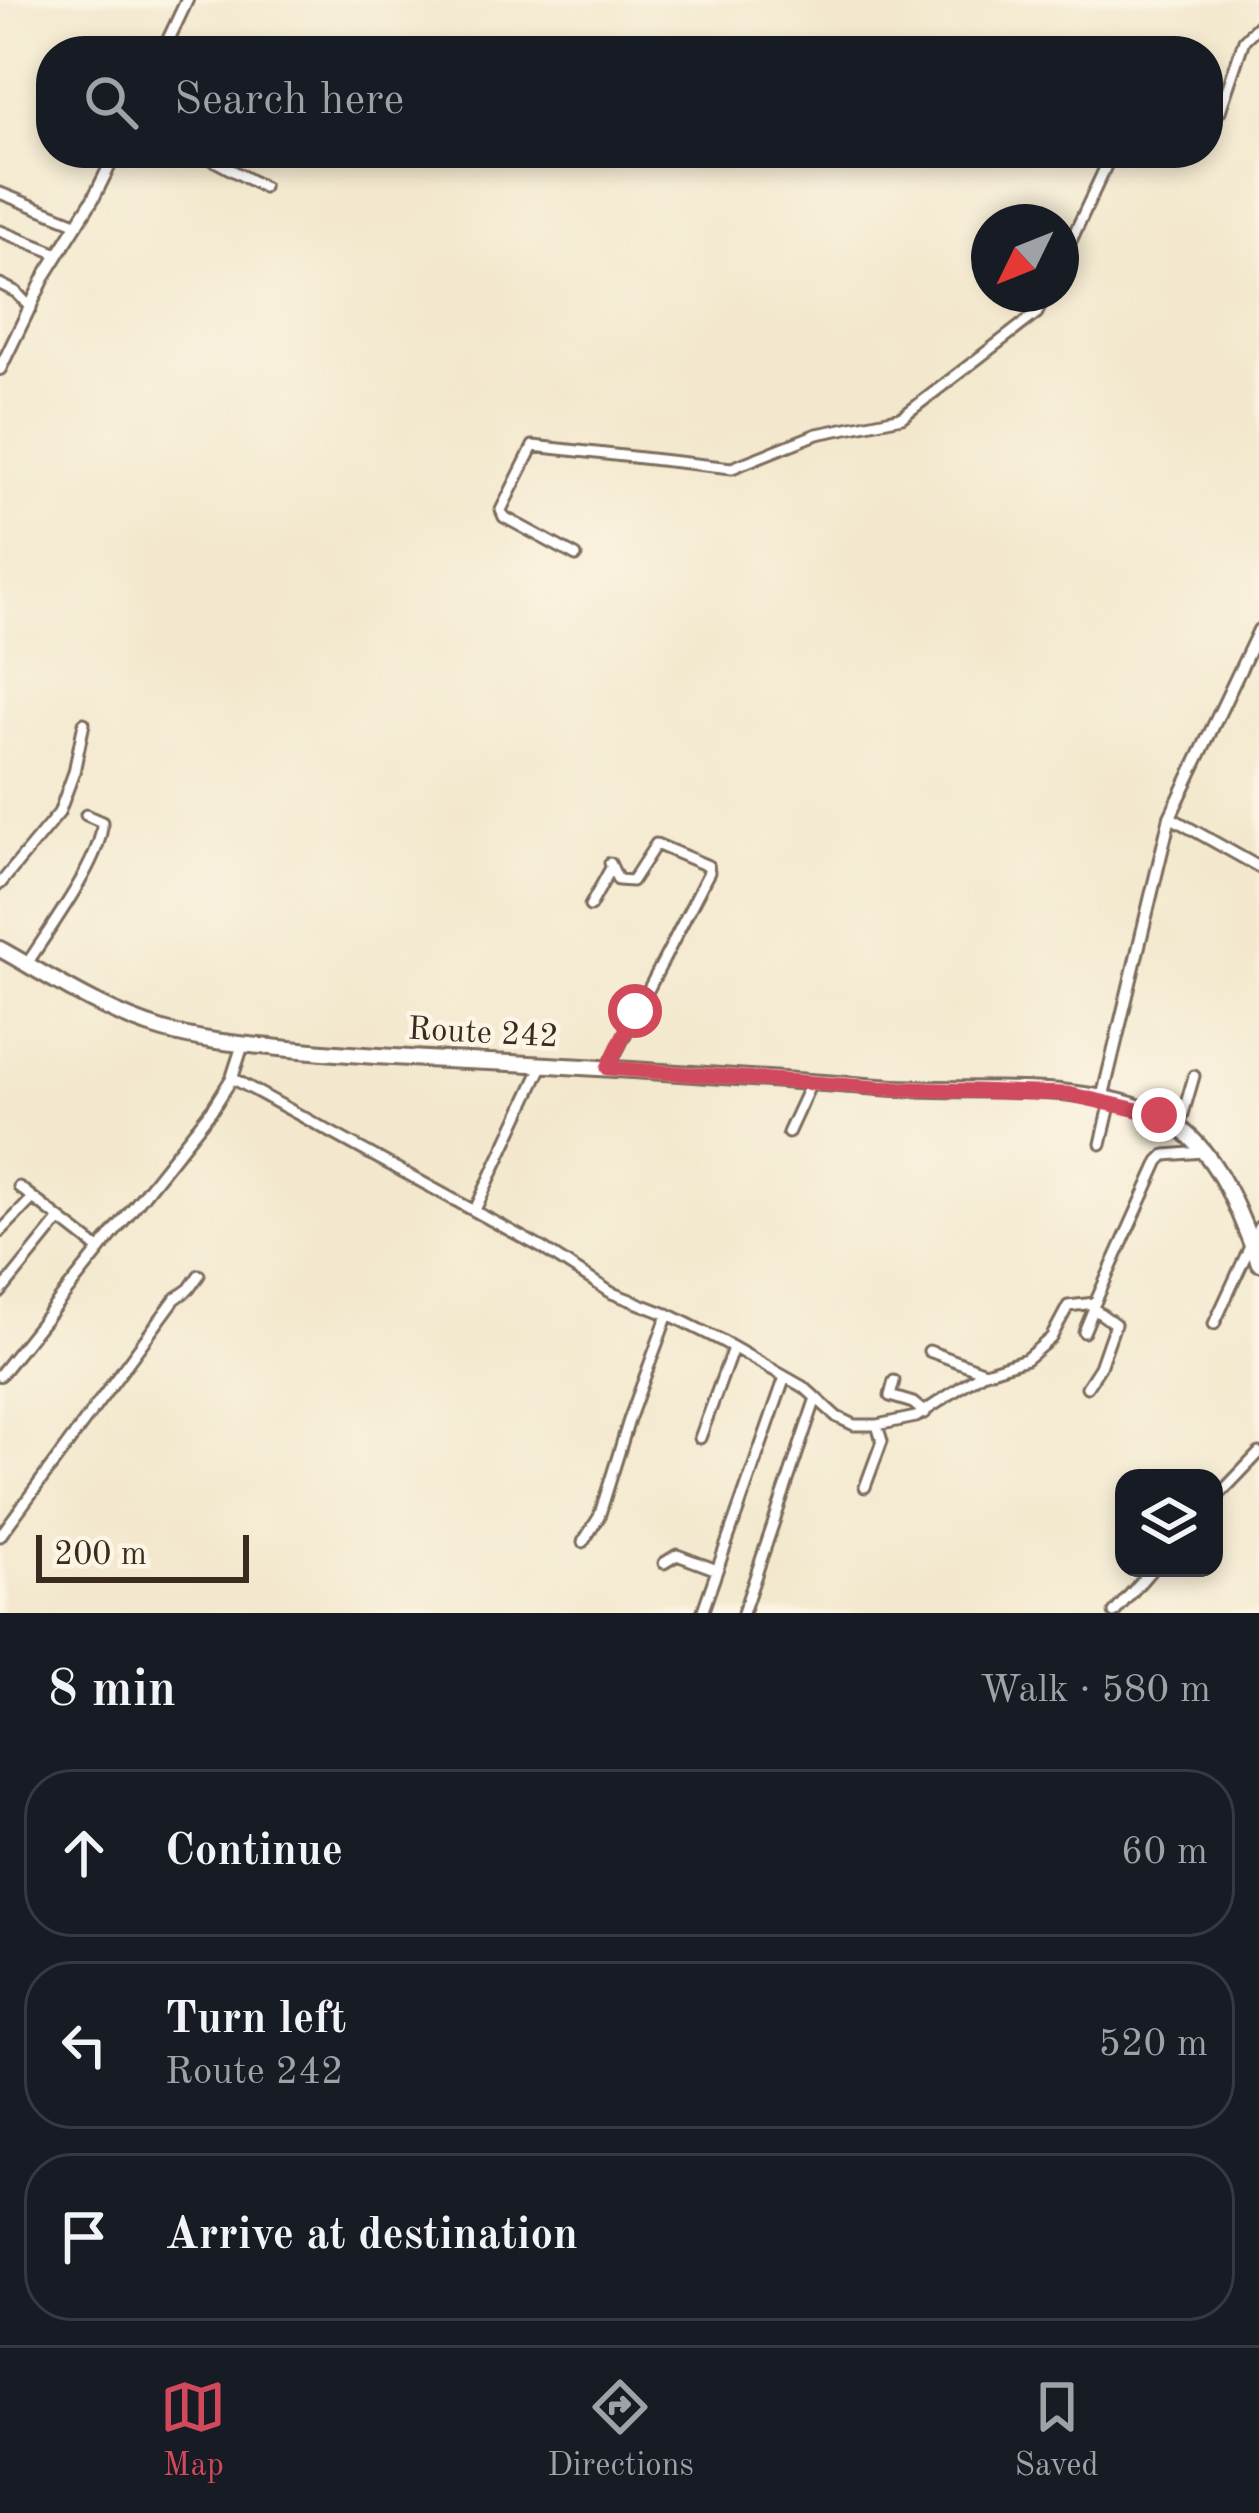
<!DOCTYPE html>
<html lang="en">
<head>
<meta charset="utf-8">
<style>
  body { margin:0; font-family:"Old Standard TT",serif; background:#20242c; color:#f1f3f6 }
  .controls { position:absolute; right:36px; bottom:36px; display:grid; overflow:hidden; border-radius:24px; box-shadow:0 6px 18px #0003 }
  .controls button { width:108px; height:108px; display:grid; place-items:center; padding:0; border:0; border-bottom:3px solid #363941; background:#171b24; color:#f1f3f6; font:60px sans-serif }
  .compass { position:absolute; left:971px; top:204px; width:108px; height:108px; border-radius:50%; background:#171b24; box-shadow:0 6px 18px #0003; rotate:227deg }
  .scale { position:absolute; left:36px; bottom:30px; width:213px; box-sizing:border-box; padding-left:12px; border:6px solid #3b2a1e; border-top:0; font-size:33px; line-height:42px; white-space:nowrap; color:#3b2a1e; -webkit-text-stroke:9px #fcf5e5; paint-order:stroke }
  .stop { position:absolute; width:36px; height:36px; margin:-27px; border:9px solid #d1495b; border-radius:50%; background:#fff }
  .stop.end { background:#d1495b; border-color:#fff; box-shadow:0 3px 12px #0008 }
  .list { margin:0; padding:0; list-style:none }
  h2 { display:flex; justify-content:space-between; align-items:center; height:156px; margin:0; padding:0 48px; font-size:51px }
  h2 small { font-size:39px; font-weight:400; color:#9ea1a6 }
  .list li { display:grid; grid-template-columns:78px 1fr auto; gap:36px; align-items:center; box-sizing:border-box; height:168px; margin:0 24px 24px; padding:0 24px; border:3px solid #363941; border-radius:48px }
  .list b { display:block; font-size:45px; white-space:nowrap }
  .list p { margin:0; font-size:39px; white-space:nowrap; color:#9ea1a6 }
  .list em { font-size:39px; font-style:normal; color:#9ea1a6 }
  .icon { flex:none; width:66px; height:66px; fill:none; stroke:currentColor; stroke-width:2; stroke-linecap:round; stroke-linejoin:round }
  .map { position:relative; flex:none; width:1259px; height:1613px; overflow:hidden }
  .search { position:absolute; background:#171b24; box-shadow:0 6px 18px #0003; left:36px; right:36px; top:36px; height:132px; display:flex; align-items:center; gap:30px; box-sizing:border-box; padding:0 42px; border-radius:48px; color:#9ea1a6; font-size:45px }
  .sheet { height:732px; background:#171b24 }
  nav { display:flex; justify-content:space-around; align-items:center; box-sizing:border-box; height:168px; border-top:3px solid #363941; background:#171b24; font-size:33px; color:#9ea1a6 }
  nav a { display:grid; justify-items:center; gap:6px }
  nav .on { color:#d1495b }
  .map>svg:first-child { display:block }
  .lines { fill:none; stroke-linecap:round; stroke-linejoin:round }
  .minor-casing { stroke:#7b6c5b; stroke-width:15 }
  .tertiary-casing { stroke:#7b6c5b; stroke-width:16 }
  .primary-casing { stroke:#7b6c5b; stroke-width:20 }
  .minor { stroke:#fff; stroke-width:9 }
  .tertiary { stroke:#fff; stroke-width:10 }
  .primary { stroke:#fff; stroke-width:14 }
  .route { stroke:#d1495b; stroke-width:15 }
  .labels { text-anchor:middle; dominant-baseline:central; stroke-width:9; stroke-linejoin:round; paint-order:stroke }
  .street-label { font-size:33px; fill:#3b2a1e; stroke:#fcf5e5 }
</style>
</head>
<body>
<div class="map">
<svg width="1259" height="1613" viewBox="0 0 1259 1613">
  <rect width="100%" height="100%" fill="#fcf5e5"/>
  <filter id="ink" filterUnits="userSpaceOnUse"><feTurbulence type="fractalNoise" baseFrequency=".00833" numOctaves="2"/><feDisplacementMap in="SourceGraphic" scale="24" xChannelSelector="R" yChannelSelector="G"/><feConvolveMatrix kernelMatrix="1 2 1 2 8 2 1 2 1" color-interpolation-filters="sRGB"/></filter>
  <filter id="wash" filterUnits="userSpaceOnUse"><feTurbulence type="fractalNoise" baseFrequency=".004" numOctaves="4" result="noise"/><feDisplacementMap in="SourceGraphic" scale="48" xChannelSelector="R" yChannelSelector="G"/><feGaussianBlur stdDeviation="2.7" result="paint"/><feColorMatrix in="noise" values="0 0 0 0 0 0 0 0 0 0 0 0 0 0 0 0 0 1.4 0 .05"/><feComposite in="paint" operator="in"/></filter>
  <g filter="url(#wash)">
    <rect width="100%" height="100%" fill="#f3e8cd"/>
  </g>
  <g filter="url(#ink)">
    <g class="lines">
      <!-- minor casing -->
      <g class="minor-casing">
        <path id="minor" d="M1208,117l6,1 6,-7 24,-71 15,-15
          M200,153l63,34
          M0,193l78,31
          M0,231l58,23
          M1061,262l51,-109
          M0,284l16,8 15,16
          M576,556l-72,-39 -3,-7 32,-64 199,22 85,-34 85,-17 135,-104 9,-19
          M1170,817l89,50
          M0,884l59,-71 15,-41 10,-49
          M590,906l21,-38
          M27,964c20,-32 77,-108 75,-142l-16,-7
          M608,1068l101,-196 -1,-6 -52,-22 -24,37 -14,-1 -8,-17
          M232,1078l310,170 70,45 62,24 48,24 83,47 32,29 17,8h23l39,-8 66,-44 44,-14 25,-21 17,-32 27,-3 64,-142 6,-6 38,-3
          M1179,1128l15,-52
          M788,1133l24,-52
          M1101,1144l10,-43
          M19,1187l81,63
          M475,1210l68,-146
          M0,1232l33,-34
          M0,1293l60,-74
          M1214,1324l45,-97
          M1084,1332l10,-24
          M929,1351l56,21
          M894,1381l-4,15 23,7 12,10
          M1087,1387l13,-20 15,-43 -21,-15
          M700,1438l33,-90
          M865,1487l17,-46 -5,-16
          M1214,1500l45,-47
          M0,1536l175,-237 14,-10 10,-14
          M583,1542l16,-25 30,-97 39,-106
          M664,1563l13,-8 40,15
          M702,1613l83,-236
          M743,1613l73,-215
          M1114,1613l39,-45"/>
      </g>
      <!-- tertiary casing -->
      <g class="tertiary-casing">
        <path id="tertiary" d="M163,51l24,-51
          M0,369l46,-95 47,-75 23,-46
          M1102,1099l68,-282 89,-187
          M0,1375l213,-267 19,-30 11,-34"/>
      </g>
      <!-- primary casing -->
      <g class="primary-casing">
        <path id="primary" d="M0,949c52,29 105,64 163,81 38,11 77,14 117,18 69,7 139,11 209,14 131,6 261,16 391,25 85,7 202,-9 280,29 57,28 77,93 99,147"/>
      </g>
      <!-- minor -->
      <use href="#minor" class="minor"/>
      <!-- tertiary -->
      <use href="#tertiary" class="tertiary"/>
      <!-- primary -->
      <use href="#primary" class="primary"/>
    </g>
  </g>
  <g class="lines" filter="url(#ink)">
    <!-- route -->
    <path class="route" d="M635,1011l-27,57 272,20 188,6 91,21"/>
  </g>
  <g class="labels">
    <!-- street labels -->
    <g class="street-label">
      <text transform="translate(483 1034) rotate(3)">Route 242</text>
    </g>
  </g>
</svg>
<div class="controls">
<button><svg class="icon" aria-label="layers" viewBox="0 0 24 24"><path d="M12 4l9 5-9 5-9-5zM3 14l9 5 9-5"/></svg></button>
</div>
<svg class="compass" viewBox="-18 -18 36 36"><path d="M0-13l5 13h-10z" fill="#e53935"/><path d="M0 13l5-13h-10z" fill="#9ea1a6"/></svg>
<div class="scale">200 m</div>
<div class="stop" style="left:635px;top:1011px"></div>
<div class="stop end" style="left:1159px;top:1115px"></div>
<div class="search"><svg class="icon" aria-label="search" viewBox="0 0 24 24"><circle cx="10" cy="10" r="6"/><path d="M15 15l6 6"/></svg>Search here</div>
</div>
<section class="sheet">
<h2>8 min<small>Walk · 580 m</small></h2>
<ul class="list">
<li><svg class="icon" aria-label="ahead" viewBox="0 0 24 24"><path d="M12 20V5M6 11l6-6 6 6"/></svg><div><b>Continue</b></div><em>60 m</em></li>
<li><svg class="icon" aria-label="left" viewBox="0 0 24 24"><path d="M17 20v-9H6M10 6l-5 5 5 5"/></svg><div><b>Turn left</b><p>Route 242</p></div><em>520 m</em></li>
<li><svg class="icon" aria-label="arrive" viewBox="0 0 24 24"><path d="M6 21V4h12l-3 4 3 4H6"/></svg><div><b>Arrive at destination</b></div></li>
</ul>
</section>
<nav>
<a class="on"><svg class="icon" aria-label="map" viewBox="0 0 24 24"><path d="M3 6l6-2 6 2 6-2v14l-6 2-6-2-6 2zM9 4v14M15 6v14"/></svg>Map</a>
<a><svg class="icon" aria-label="directions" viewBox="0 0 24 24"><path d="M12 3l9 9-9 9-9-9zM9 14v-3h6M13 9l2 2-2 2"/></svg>Directions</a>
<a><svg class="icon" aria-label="saved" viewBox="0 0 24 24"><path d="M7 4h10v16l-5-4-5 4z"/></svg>Saved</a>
</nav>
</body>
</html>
